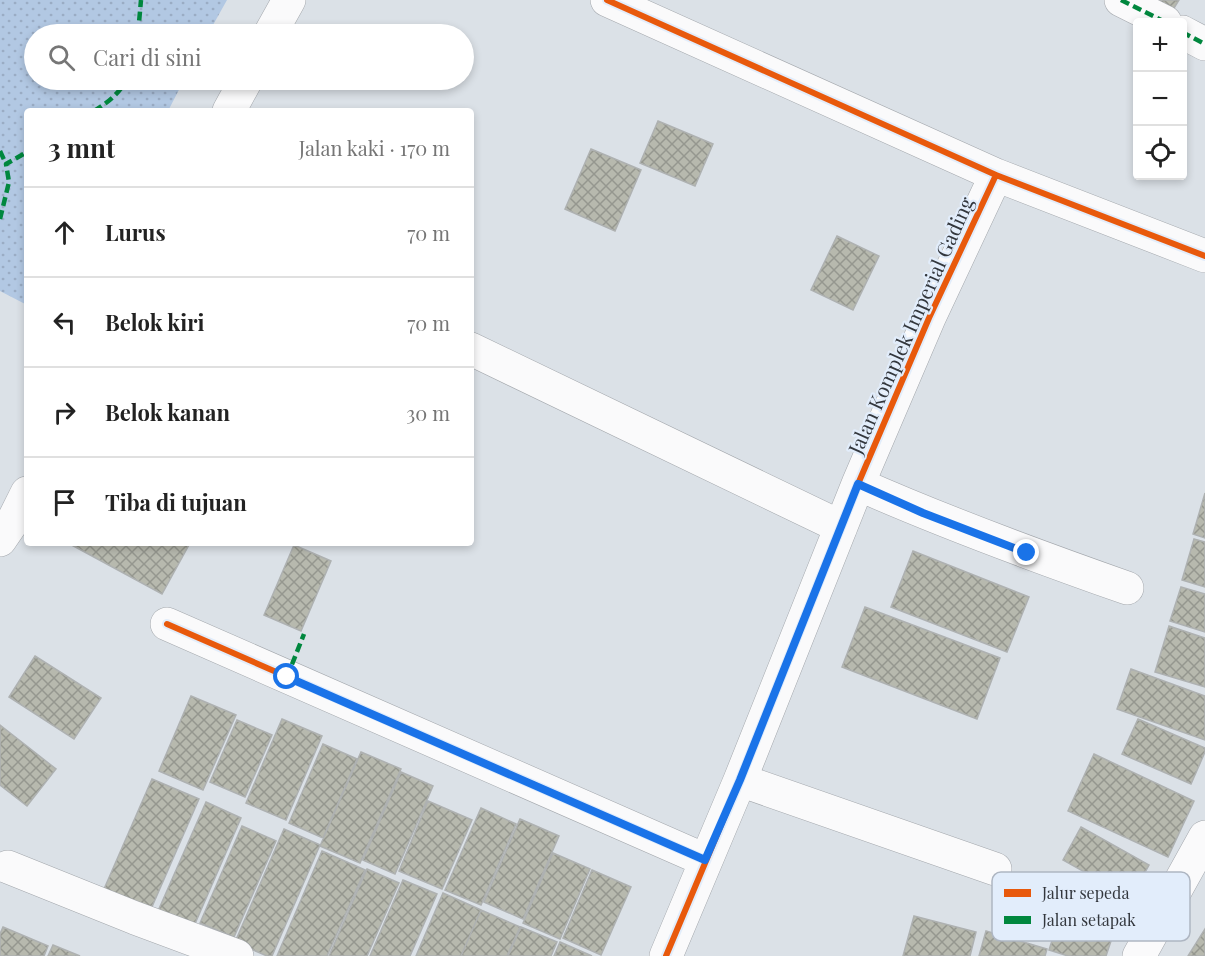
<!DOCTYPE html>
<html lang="id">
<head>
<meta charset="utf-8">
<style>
  body { margin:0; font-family:"Playfair Display",serif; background:#f2f2f2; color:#222 }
  .controls { position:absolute; right:18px; top:18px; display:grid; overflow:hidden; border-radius:6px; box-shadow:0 3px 9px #0003 }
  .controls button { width:54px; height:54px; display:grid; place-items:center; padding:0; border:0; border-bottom:2px solid #e0e0e0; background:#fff; color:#222; font:30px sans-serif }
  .stop { position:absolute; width:18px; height:18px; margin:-14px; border:4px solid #1a73e8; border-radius:50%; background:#fff }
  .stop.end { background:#1a73e8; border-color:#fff; box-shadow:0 2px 6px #0008 }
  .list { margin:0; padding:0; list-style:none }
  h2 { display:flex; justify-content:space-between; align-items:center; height:78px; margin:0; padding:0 24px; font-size:26px }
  h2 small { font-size:20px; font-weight:400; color:#767676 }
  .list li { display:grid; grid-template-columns:39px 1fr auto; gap:18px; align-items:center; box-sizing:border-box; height:90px; padding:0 24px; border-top:2px solid #e0e0e0 }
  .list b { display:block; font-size:22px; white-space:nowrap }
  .list em { font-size:20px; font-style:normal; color:#767676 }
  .icon { flex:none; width:33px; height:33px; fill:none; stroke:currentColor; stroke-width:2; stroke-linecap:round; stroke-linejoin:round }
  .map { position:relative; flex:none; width:1205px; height:956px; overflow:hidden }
  .search { position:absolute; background:#fff; box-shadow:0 3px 9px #0003; left:24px; top:24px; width:450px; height:66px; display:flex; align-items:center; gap:15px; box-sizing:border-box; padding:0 21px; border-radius:33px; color:#767676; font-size:22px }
  .panel { position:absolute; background:#fff; box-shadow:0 3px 9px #0003; left:24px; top:108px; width:450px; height:438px; border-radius:6px }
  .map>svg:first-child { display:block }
  .grass { fill:url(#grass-dots) }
  .building { fill:url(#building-cross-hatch); stroke:#aeb1b1; stroke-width:1.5 }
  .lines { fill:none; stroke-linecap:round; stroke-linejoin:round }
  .street-casing { stroke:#a3a7ac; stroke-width:34 }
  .street { stroke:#fafafb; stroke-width:33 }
  .quiet { stroke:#00873e; stroke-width:4.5; stroke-dasharray:9 4.5; stroke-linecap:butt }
  .cycleway-casing { stroke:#e2edfb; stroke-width:10 }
  .cycleway { stroke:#e8590c; stroke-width:6 }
  .route { stroke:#1a73e8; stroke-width:8 }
  .labels { text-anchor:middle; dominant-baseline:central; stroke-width:4.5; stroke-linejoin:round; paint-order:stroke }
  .street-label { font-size:20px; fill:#33373d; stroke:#e2edfb }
  .key { fill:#e2edfb; stroke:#aeb6c2; stroke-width:1.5 }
  .key-label { font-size:16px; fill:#33373d }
</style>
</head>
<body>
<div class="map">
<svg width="1205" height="956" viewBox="0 0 1205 956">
  <defs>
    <pattern id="grass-dots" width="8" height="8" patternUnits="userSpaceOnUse" patternTransform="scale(1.5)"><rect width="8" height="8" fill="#b2c8e3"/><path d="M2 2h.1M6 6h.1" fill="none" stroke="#9aacc4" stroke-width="1.8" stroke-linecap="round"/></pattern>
    <pattern id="building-cross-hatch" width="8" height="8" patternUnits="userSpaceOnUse" patternTransform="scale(1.5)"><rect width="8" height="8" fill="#b7b9ae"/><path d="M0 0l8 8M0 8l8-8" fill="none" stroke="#95978f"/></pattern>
  </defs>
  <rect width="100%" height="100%" fill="#dbe1e7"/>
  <!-- grass -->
  <path class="grass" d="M0,0h227l-19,34h-174v46h150l-16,31h-141v194l-27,-14z"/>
  <!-- building -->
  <path class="building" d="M1147,0h32l-8,13z
    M658,121l55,23 -18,42 -55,-23z
    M591,149l50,21 -26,61 -50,-22z
    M837,236l42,20 -26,54 -42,-20z
    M1205,493v45l-12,-4z
    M1194,539l11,3v45l-23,-7z
    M68,543h122l-28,51z
    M294,545l37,16 -30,70 -37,-16z
    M913,551l116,46 -22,55 -116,-45z
    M1181,587l24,7v38l-35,-11z
    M865,607l135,51 -23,61 -135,-52z
    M1169,626l36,12v49l-50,-15z
    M35,656l66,42 -27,41 -65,-42z
    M1131,669l74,27v44l-88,-31z
    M191,696l45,19 -33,75 -44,-19z
    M282,719l40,17 -36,84 -40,-17z
    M1138,719l67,29v4l-14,32 -69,-30z
    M237,720l35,15 -27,62 -35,-15z
    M0,725l56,44 -29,37 -27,-21z
    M323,744l34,15 -34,79 -34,-15z
    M361,752l40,17 -41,94 -40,-17z
    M1094,754l100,47 -26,56 -100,-46z
    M401,772l32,14 -38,88 -32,-14z
    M152,779l47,20 -48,110 -47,-20z
    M428,801l44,19 -30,69 -43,-18z
    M206,802l35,16 -47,108 -36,-15z
    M481,808l35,16 -35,81 -36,-15z
    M520,819l39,17 -36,83 -39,-17z
    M242,826l34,15 -42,96 -34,-14z
    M1081,827l68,38 -18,33 -68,-38z
    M284,829l36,16 -48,111h-5l-32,-14z
    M322,851l43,19 -38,86h-50z
    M553,853l37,16 -30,70 -37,-16z
    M367,869l32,14 -32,73h-38z
    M592,870l39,17 -30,68 -38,-17z
    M403,880l34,14 -27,62h-40z
    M1070,885l54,17 -18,54h-38l-19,-6z
    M443,893l38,17 -20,46h-45z
    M481,910l39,17 -13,29h-46z
    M914,916l62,16 -6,24h-67z
    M3,927l45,19 -4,10h-44v-22z
    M521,927l36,15 -6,14h-43z
    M1205,929v27h-17z
    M986,931l61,18 -2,7h-66z
    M560,942l32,14h-38z
    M53,945l27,11h-32z"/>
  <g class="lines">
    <!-- street casing -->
    <g class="street-casing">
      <path id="street" d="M607,0l389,175 209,81
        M1121,0l44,22
        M1182,32l23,12
        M270,34l19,-34
        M229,111l17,-31
        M471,349l370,178
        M858,484c88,39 178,72 269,104
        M0,540l13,-19 14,-28
        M167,624l538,236
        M740,780l255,89
        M8,867l127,51 102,38
        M666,956l74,-176 118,-296 71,-166 67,-143
        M1139,956l66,-119"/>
    </g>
    <!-- street -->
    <use href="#street" class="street"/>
    <!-- quiet -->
    <path class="quiet" d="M1121,0l44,22
      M1182,32l23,12
      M138,34l3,-34
      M94,111c12,-7 26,-18 32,-31
      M0,151l6,13
      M0,219l9,-37 -3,-18 21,-12
      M287,677l17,-43"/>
    <!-- cycleway casing -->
    <g class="cycleway-casing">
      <path id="cycleway" d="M607,0l389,175 209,81
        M167,624l538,236
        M666,956l74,-176 118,-296 71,-166 67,-143"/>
    </g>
    <!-- cycleway -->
    <use href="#cycleway" class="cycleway"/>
  </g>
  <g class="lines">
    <!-- route -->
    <path class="route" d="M287,677l418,183 35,-80 118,-296 65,29 104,40"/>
  </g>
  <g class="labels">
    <!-- street labels -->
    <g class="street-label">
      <text transform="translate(910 325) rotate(-66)">Jalan Komplek Imperial Gading</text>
    </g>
  </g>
  <!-- legend -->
  <rect x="992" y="872" width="198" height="69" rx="9" class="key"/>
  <rect x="1004" y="889" width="27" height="8" fill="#e8590c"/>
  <rect x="1004" y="916" width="27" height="8" fill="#00873e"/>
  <g class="key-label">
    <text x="1042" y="899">Jalur sepeda</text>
    <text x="1042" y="926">Jalan setapak</text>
  </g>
</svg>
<div class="controls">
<button>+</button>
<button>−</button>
<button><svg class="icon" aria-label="locate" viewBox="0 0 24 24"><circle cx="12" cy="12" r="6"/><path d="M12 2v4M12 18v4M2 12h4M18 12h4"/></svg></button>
</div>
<div class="stop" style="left:287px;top:677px"></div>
<div class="stop end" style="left:1027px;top:553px"></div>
<div class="search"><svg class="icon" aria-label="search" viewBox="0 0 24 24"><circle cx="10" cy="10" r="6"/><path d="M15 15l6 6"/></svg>Cari di sini</div>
<section class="panel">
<h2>3 mnt<small>Jalan kaki · 170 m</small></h2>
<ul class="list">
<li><svg class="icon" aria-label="ahead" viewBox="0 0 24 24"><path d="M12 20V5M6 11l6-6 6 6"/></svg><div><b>Lurus</b></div><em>70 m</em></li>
<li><svg class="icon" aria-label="left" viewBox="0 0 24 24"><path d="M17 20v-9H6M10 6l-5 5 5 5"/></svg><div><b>Belok kiri</b></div><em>70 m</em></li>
<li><svg class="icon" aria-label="right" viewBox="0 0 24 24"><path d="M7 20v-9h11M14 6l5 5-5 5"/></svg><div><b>Belok kanan</b></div><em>30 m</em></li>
<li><svg class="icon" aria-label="arrive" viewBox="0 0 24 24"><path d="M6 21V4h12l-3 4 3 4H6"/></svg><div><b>Tiba di tujuan</b></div></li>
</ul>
</section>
</div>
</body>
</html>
